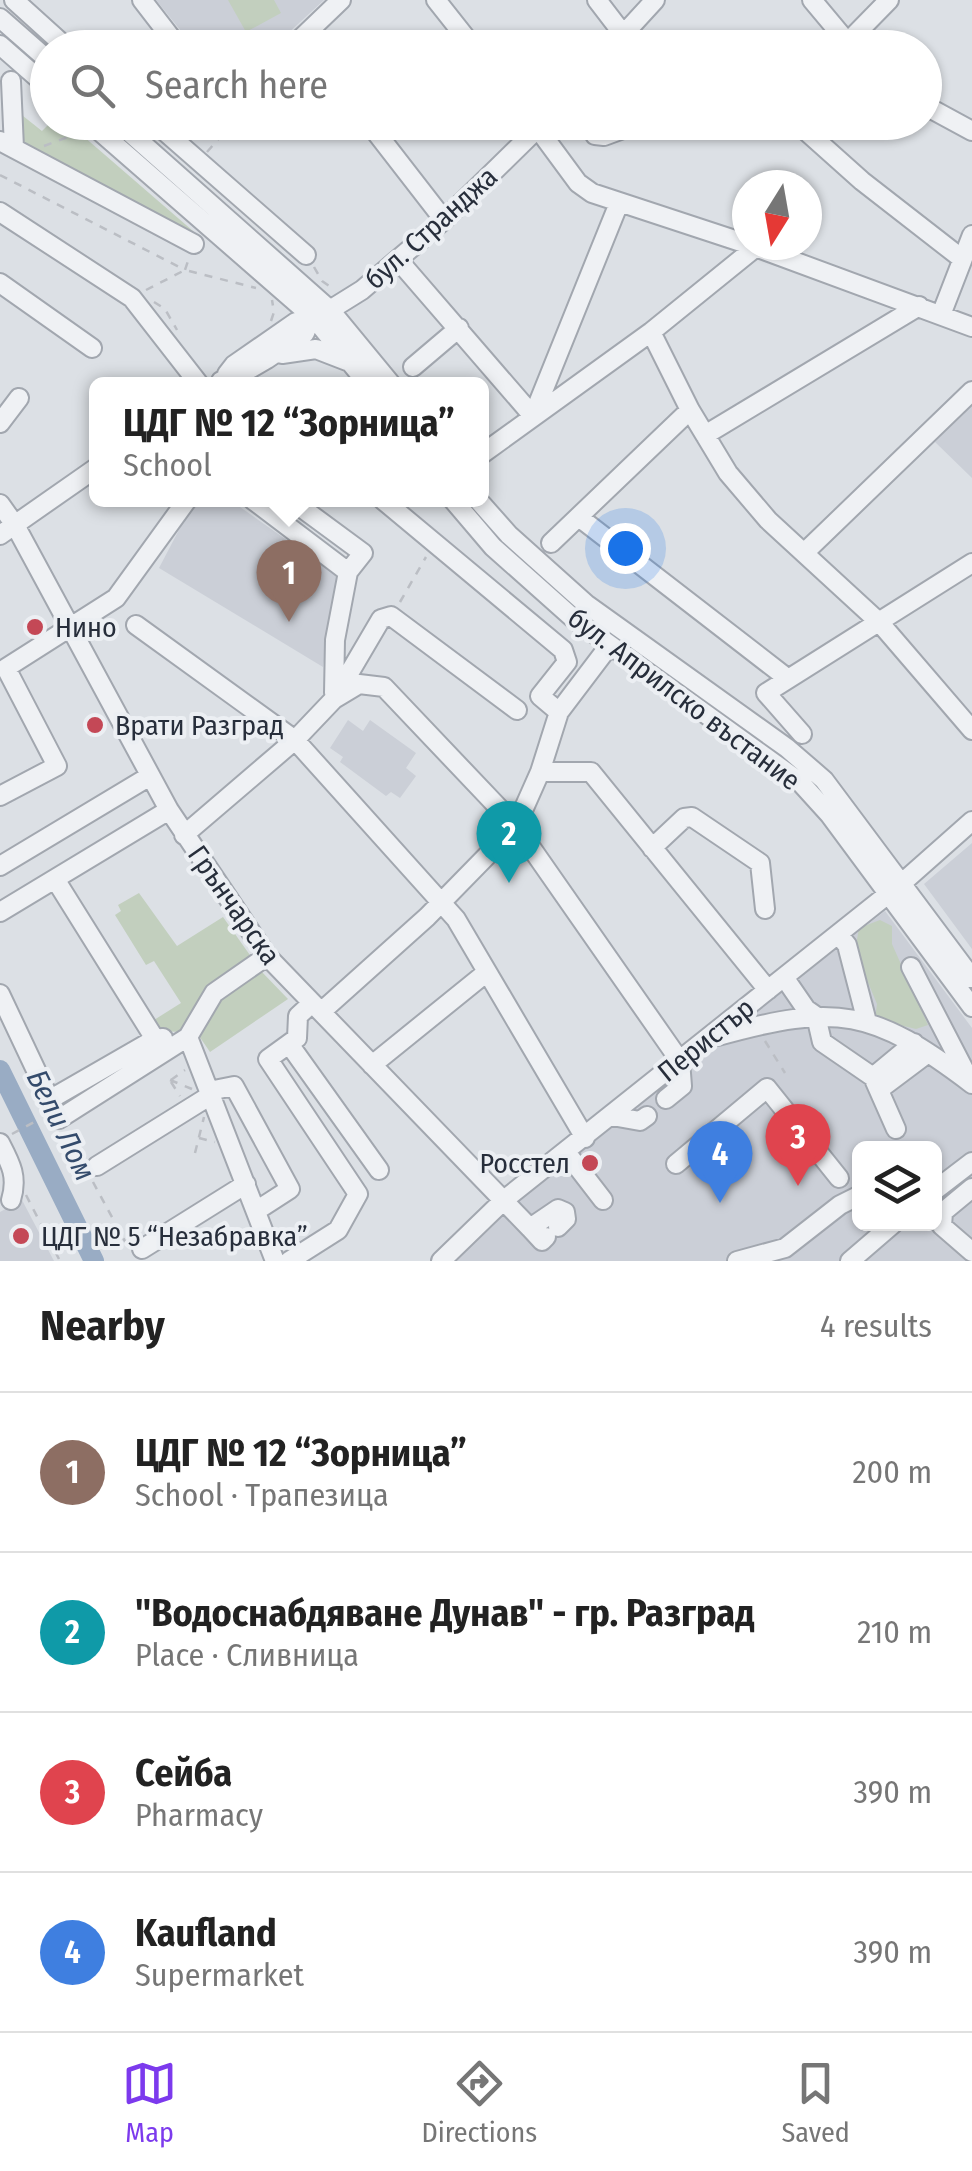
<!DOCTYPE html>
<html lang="en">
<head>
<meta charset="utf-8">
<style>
  body { margin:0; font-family:"Fira Sans Condensed",sans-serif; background:#f6f6f6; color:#222 }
  .controls { position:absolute; right:30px; bottom:30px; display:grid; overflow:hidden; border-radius:15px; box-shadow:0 2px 8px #0004 }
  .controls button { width:90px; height:90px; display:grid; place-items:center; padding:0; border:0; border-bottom:2px solid #e0e0e0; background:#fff; color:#222; font:50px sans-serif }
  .compass { position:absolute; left:732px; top:170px; width:90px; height:90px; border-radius:50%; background:#fff; box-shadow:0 2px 8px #0004; rotate:191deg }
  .you { position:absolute; left:625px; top:548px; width:35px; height:35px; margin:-25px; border:8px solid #fff; border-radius:50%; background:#1a73e8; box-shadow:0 0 0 15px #1a73e833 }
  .badge { display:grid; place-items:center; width:65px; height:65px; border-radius:50%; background:#7c3aed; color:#fff; font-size:32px; font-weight:700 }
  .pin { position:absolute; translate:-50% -82px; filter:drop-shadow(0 2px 5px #0008) }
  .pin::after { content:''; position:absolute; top:52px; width:35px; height:30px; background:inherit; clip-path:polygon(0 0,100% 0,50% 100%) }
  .popup { position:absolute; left:89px; top:377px; width:400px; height:130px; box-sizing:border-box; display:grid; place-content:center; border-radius:15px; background:#fff; filter:drop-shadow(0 2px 8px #0005); font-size:32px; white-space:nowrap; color:#767676 }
  .popup b { font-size:38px; color:#222 }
  .popup::after { content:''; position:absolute; left:50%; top:100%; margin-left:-20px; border:20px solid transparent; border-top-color:#fff }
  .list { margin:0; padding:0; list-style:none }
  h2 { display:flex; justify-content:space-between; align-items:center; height:130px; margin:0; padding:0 40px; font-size:42px }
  h2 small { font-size:32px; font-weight:400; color:#767676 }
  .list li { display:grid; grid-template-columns:65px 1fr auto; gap:30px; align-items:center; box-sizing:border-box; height:160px; padding:0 40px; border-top:2px solid #e0e0e0 }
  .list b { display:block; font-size:38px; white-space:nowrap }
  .list p { margin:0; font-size:32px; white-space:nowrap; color:#767676 }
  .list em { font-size:32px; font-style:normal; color:#767676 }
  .icon { flex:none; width:55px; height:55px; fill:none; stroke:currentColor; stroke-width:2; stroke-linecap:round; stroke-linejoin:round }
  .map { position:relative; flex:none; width:972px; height:1261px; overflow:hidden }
  .search { position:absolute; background:#fff; box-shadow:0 2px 8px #0004; left:30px; right:30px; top:30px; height:110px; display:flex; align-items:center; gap:25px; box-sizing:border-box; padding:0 35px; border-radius:55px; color:#767676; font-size:38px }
  .sheet { height:770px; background:#fff }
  nav { display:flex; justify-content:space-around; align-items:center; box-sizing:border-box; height:140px; border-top:2px solid #e0e0e0; background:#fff; font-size:28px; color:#767676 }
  nav a { display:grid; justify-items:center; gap:5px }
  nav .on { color:#7c3aed }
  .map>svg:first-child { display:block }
  .built { fill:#cbcfd7; fill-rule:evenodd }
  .green { fill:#c2cfbe }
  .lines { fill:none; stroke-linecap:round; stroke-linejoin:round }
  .river { stroke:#99acc4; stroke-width:20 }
  .minor-casing { stroke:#a2a7af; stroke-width:22 }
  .path { stroke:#bbbec4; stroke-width:2.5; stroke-dasharray:8 8; stroke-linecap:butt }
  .minor { stroke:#eff1f4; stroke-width:18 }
  .poi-dot { fill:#c44856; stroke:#eceff3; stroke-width:4 }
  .labels { text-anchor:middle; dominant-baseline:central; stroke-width:8; stroke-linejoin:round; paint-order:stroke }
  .street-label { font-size:28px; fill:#272e3b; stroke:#eceff3 }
  .poi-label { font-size:28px; fill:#272e3b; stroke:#eceff3; text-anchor:start }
  .water-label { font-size:30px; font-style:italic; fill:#344b6c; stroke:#eceff3 }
</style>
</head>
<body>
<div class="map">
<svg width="972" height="1261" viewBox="0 0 972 1261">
  <rect width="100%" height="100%" fill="#dce0e5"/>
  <!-- built -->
  <path class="built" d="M156,0h168l-52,48 -78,-1z
    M972,405v73l-37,-36z
    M203,500h27l108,76 -15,91 -164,-99 32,-61z
    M348,720l15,11 7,-11 46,33 -10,15 10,8 -16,22 -9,-6 -5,4 -46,-34 3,-5 -13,-9z
    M972,843v106l-48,-65z
    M885,911l87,117v233h-519l61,-61zM860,1148h74v76h-74z
    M22,1200l32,61h-54v-49z"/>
  <!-- green -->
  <path class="green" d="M228,0h46l7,13 -35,19z
    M18,112l24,19 8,-8h18l125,108 -2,7 -172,-91z
    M139,893l38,53 46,-29 29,41 -47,33 -25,41 -20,-1 -6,-11 27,-17 -27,-42 -8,4 -31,-50 6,-4 -3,-6z
    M880,920l12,6v18l36,81 -12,4 -41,-10 2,-15 -22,-53 4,-23z
    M260,970l28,29 -78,53 -13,-19 26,-37z"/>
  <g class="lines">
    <!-- river -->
    <path class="river" d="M0,1070l94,191"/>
    <!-- minor casing -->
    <g class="minor-casing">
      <path id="minor" d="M14,0l53,48
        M142,0l37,48
        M436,0l38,48
        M597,0l26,34
        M812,0l36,43
        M0,18l48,42
        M0,45l48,42
        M291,48l50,-48
        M611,48l44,-48
        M842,48l47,-48
        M11,81l3,67
        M924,105l48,26
        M89,122l226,197 53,65
        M118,122l212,188 61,74
        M154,122l152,133
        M368,122l76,98
        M533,122l45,61 14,10 155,51
        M588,122l7,13 9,1 38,-14
        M796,122l66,59 99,77
        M0,141l194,103
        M0,212l132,86 67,86
        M750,245l222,82
        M399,261l134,155 86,-213
        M0,283l92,65
        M941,315l31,-80
        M651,332l39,78 38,63 40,47 112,103 92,107
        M282,354l34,-5 31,12
        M413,367l46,-39
        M227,374l7,-9 62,-43 13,1
        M221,381l20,-7 26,-15 38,-26 4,-10 53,-33 82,-70 100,-98
        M0,423l19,-25
        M705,435l214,-129
        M482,454l169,-122 105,-85
        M253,500l95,72 -13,68 -1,53
        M291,500l72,53 -15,19
        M383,500l180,150 4,12 -27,34 19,16
        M453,500l40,47 81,72 226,163 29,32 143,193
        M478,500l31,35 77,69 201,144 37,32 148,198
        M0,504l15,21 154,285 98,146 263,272
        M580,518l207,160
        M0,535l96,-67
        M551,543l139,-133
        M804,553l168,-162
        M136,625l159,115 161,179 129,219
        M334,699l25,-15 25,3 132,139 164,235 2,25 -16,13
        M802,734l-36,-41 206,-130
        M540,772h51l177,218
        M0,796l57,-30 -51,-98 110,-70 71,-98
        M184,835l111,-95 39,-41 47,-80 10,-3 126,94
        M652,848l32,-30 8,-1 68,46 5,46
        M0,866l150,-90
        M55,879l100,160
        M0,912l169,-102
        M838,934l9,11 20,77
        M267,956l-53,37 -26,44 87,224
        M911,967l57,110
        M784,977l22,32 10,7 6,26 51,35 23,52
        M0,994l59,125 129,-82
        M321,1012l106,-95 89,-91 24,-54 19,-60 50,-66
        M718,1036c119,-33 155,-27 254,48
        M289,1044l90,126
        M372,1065l115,-93
        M873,1077l41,-34
        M880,1089l48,-36
        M209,1091l25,-5 56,103 -34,22
        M49,1100l106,-61 8,-1
        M612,1116l28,5 7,-5
        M0,1143c11,21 18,34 11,57
        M566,1152l37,48
        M676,1164l91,-76 72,90
        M97,1166l114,-71
        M972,1188l-29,24 -1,14 30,26
        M934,1191l38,-29
        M546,1237l-4,4 -12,-13 28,-19 7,3 1,7 -8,8
        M142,1249l104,-65
        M289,1261l49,-31 20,-36 -90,-135 29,-21 1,-22 14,-13
        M441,1261l63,-61 398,-317 70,-62
        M737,1261l48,-13 55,-43 20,-10
        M850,1261l43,-37"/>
    </g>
    <!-- path -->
    <path class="path" d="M44,146l24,-9 9,-7
      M207,152l14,-16 3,-14
      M0,175l185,95 5,-15
      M314,267l8,14 13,9
      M146,290l39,-20 71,18
      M154,302l11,7 12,21
      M271,321l3,-9 -2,-12
      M400,602l26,-45
      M765,1041l20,32
      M170,1080l22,9
      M171,1080l14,-10
      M171,1082l9,14
      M67,1133l15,28
      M12,1134l28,-15
      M199,1138l16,4
      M195,1153l9,-36
      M93,1182l34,63
      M26,1195l34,66"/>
    <!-- minor -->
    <use href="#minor" class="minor"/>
  </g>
  <!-- markers -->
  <g class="poi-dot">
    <circle cx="35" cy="627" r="10"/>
    <circle cx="95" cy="725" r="10"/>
    <circle cx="590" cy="1163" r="10"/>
    <circle cx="21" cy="1236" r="10"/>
  </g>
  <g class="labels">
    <!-- street labels -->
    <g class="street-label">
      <text transform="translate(431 228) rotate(-42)">бул. Странджа</text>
      <text transform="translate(684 699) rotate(37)">бул. Априлско въстание</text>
      <text transform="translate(234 905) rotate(55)">Грънчарска</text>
      <text transform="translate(706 1040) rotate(-39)">Перистър</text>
    </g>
    <!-- poi labels -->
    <g class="poi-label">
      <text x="55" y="627">Нино</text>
      <text x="115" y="725">Врати Разград</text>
      <text x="570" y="1163" text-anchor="end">Росстел</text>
      <text x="41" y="1236">ЦДГ № 5 “Незабравка”</text>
    </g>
    <!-- water labels -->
    <g class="water-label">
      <text transform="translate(61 1125) rotate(64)">Бели Лом</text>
    </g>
  </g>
</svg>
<div class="controls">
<button><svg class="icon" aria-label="layers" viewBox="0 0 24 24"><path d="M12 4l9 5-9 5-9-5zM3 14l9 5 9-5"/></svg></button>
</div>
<svg class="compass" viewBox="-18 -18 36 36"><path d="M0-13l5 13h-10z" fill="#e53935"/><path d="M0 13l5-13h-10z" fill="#767676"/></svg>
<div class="you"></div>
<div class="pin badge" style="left:289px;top:622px;background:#8d6e63">1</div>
<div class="popup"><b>ЦДГ № 12 “Зорница”</b>School</div>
<div class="pin badge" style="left:509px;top:883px;background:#0f9aa8">2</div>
<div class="pin badge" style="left:798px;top:1186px;background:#e0444e">3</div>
<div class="pin badge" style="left:720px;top:1203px;background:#3f7fe0">4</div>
<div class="search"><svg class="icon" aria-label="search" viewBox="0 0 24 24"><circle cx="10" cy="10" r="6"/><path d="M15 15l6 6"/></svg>Search here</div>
</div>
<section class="sheet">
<h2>Nearby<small>4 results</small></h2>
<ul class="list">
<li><span class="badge" style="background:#8d6e63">1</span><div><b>ЦДГ № 12 “Зорница”</b><p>School · Трапезица</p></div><em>200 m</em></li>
<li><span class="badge" style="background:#0f9aa8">2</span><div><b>&quot;Водоснабдяване Дунав&quot; - гр. Разград</b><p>Place · Сливница</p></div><em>210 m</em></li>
<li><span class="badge" style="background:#e0444e">3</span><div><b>Сейба</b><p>Pharmacy</p></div><em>390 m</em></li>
<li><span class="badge" style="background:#3f7fe0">4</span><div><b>Kaufland</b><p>Supermarket</p></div><em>390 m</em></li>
</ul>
</section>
<nav>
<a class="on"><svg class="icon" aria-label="map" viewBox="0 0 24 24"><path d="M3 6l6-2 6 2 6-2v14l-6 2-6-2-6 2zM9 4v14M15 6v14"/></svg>Map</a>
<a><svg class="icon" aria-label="directions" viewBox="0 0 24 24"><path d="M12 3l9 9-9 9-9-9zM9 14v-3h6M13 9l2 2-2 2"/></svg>Directions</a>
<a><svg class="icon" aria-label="saved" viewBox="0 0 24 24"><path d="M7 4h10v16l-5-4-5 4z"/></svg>Saved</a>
</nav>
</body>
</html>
